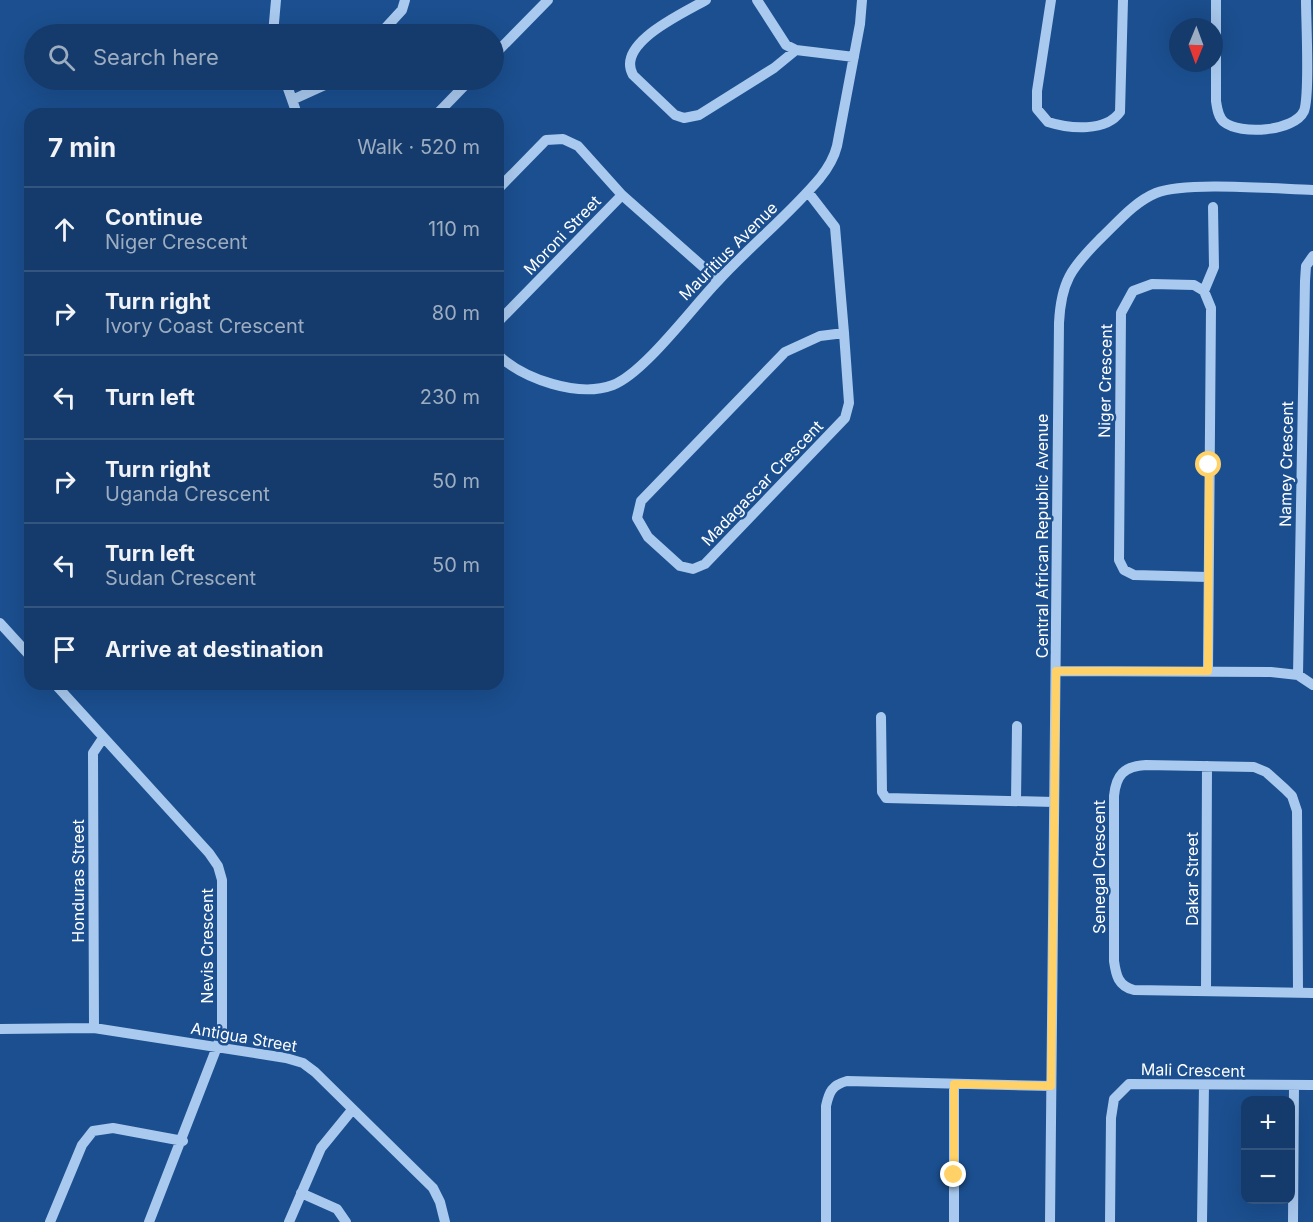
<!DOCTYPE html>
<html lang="en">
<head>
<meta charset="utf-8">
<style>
  body { margin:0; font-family:Inter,sans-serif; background:#1d4271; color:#f1f3f6 }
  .controls { position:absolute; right:18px; bottom:18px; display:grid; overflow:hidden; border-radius:12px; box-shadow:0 6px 24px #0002 }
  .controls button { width:54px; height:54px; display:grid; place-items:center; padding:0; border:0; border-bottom:2px solid #33557e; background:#143b6b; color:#f1f3f6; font:30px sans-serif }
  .compass { position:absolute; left:1169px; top:18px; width:54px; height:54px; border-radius:50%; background:#143b6b; box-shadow:0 6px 24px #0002; rotate:181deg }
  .stop { position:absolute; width:18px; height:18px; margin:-14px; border:4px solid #ffd166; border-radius:50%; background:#fff }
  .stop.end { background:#ffd166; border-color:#fff; box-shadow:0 2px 6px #0008 }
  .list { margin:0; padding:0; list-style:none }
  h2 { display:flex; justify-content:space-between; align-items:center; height:78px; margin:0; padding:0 24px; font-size:26px }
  h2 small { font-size:20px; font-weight:400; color:#9dadc1 }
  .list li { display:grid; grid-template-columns:39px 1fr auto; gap:18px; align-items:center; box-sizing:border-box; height:84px; padding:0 24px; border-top:2px solid #33557e }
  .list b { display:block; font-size:22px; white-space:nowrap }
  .list p { margin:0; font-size:20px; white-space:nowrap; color:#9dadc1 }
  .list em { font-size:20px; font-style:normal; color:#9dadc1 }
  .icon { flex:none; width:33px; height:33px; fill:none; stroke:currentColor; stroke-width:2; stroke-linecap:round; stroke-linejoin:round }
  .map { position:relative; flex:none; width:1313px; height:1222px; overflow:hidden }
  .search { position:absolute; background:#143b6b; box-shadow:0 6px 24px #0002; left:24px; top:24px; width:480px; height:66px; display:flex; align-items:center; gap:15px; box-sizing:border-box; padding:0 21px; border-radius:33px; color:#9dadc1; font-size:22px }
  .panel { position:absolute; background:#143b6b; box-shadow:0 6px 24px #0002; left:24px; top:108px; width:480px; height:582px; border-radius:18px }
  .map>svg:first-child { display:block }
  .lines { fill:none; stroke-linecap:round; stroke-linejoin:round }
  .minor { stroke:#a9c9ee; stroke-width:10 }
  .route { stroke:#ffd166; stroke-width:8 }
  .labels { text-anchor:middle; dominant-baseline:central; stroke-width:5; stroke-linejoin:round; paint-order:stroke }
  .street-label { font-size:16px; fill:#fff; stroke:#1b4f8f }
</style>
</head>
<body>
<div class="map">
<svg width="1313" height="1222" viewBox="0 0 1313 1222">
  <rect width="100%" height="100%" fill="#1b4f8f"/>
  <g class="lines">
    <!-- minor -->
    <path class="minor" d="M706,0c-22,13 -91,43 -73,75l42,40 9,3 15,-3 75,-47 22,-18
      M757,0l29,45 10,5 58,7
      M1051,0l-14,91v18l11,13c22,7 58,10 72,-10l3,-112
      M1216,0v101c1,7 2,16 8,21 16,13 70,10 80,-11 6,-16 2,-89 2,-111
      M273,34l3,-34
      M380,34l22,-24 3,-10
      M494,55l54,-55
      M285,80l12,34
      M292,100l44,-20
      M437,114l33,-34
      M498,189l48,-49 17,-1 15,7 44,49 96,85
      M808,192l27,35 9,106 -24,3 -35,16 -144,149 -4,17 11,19 32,29 13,3 12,-5 140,-146 4,-15 -5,-70
      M1204,291l10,-24 -1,-60
      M498,322l124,-127
      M498,355c26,24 80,43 115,30 31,-12 79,-77 104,-103 33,-36 72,-67 103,-104 8,-10 14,-20 17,-32l23,-122 2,-24
      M0,623l30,33
      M1056,671l215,1 27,3 15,10
      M1208,671l3,-363 -7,-17 -10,-6 -42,-1 -19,7 -12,22 -2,247 5,10 10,5 74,2
      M1298,675l7,-394 1,-15 7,-10
      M55,684l154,169 9,13 4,14v154l-73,188
      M881,717l1,75 4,6 168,4
      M1016,801l1,-75
      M1206,991l1,-225
      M1298,992l-1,-181 -5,-15 -7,-7 -19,-17 -12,-5 -108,-2c-22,1 -30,10 -32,31v165c2,14 4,25 20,29l179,3
      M94,1028l-1,-275 10,-15
      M0,1029l94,-1 192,30 17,5 12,9 118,116 7,14 5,20
      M301,1193l36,16 9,13
      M50,1222l32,-77 11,-14 20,-3 70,13
      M289,1222l32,-74 31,-38
      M826,1222v-116c3,-14 6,-21 21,-25l204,5
      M954,1222v-138
      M1050,1222l9,-899c2,-41 12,-55 41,-84 17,-16 34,-37 56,-46 30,-12 121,-4 157,-3
      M1110,1222l1,-104 3,-19 15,-15 184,1
      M1202,1222l2,-137
      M1293,1222l1,-137"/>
  </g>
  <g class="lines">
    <!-- route -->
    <path class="route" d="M954,1175v-91l97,2 5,-415h152l1,-206"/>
  </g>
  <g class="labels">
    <!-- street labels -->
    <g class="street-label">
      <text transform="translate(562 235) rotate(-46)">Moroni Street</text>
      <text transform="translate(728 251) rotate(-45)">Mauritius Avenue</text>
      <text transform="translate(1105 381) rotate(-89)">Niger Crescent</text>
      <text transform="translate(1286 464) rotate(-89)">Namey Crescent</text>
      <text transform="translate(762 483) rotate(-46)">Madagascar Crescent</text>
      <text transform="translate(1042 536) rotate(-90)">Central African Republic Avenue</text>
      <text transform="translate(1099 867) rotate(-90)">Senegal Crescent</text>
      <text transform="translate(1192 879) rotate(-90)">Dakar Street</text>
      <text transform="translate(78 881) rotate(-90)">Honduras Street</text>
      <text transform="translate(207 946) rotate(-90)">Nevis Crescent</text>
      <text transform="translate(244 1037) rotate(10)">Antigua Street</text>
      <text transform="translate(1193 1070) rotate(1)">Mali Crescent</text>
    </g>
  </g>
</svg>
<div class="controls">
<button>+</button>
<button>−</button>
</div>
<svg class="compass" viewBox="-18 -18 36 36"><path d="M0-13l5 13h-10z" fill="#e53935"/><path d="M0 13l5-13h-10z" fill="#9dadc1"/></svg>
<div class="stop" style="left:1209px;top:465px"></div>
<div class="stop end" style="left:954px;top:1175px"></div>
<div class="search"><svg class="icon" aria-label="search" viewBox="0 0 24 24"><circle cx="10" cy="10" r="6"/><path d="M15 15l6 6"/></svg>Search here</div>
<section class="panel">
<h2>7 min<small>Walk · 520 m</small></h2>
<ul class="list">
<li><svg class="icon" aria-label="ahead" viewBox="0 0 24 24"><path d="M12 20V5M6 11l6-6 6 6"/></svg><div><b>Continue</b><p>Niger Crescent</p></div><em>110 m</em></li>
<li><svg class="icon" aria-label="right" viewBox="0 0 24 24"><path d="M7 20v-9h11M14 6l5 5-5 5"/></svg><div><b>Turn right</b><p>Ivory Coast Crescent</p></div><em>80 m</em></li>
<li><svg class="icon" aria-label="left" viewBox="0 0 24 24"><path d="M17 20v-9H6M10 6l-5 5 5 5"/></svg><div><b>Turn left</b></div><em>230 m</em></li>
<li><svg class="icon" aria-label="right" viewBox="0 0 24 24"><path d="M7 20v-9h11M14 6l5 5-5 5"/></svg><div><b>Turn right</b><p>Uganda Crescent</p></div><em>50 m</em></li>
<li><svg class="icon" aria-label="left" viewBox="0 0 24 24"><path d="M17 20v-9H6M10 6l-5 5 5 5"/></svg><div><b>Turn left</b><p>Sudan Crescent</p></div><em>50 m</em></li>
<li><svg class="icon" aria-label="arrive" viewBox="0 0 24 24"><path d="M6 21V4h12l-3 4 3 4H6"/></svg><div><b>Arrive at destination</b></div></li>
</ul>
</section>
</div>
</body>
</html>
